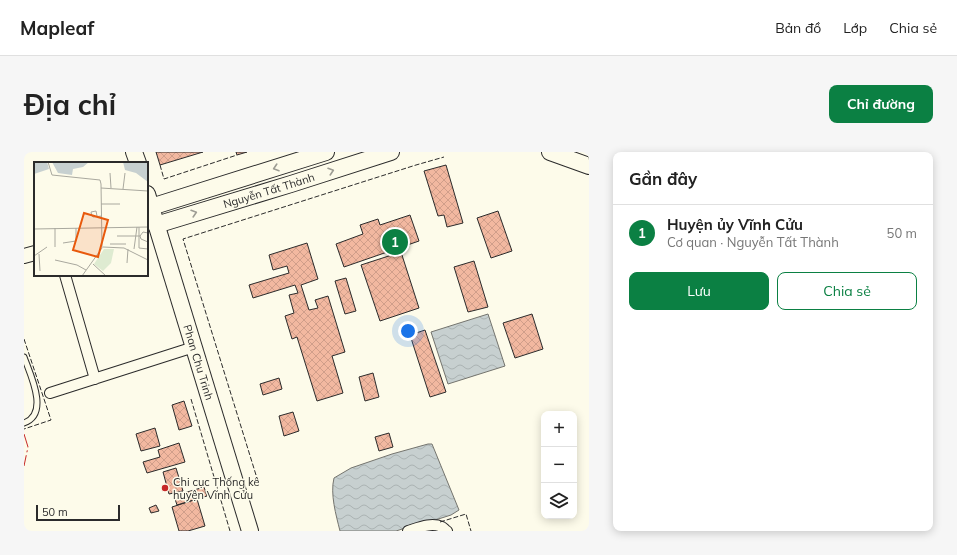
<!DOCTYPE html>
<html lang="vi">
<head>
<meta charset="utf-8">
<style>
  body { margin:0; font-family:Mulish,sans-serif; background:#f6f6f6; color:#222 }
  .controls { position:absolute; right:12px; bottom:12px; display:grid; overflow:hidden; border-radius:8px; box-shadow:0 2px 10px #0003 }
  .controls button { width:36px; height:36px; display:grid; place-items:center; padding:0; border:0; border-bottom:1px solid #e0e0e0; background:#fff; color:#222; font:20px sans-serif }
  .scale { position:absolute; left:12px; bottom:10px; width:84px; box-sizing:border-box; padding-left:4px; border:2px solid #2b2b2b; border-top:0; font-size:11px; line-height:14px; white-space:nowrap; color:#2b2b2b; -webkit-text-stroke:3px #fdfbea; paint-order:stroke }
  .you { position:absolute; left:384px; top:179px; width:14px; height:14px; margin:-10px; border:3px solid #fff; border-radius:50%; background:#1a73e8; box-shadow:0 0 0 6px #1a73e833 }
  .badge { display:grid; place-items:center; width:26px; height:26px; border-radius:50%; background:#0b8043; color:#fff; font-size:13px; font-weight:700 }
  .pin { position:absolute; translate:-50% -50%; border:2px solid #fff; box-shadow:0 1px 4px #0006 }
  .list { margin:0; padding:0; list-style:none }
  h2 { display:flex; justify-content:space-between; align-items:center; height:52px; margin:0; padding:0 16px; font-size:17px }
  h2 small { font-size:13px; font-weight:400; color:#767676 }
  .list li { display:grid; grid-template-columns:26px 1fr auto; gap:12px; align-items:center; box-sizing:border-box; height:56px; padding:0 16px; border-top:1px solid #e0e0e0 }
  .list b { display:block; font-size:15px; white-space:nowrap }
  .list p { margin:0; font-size:13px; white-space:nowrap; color:#767676 }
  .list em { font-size:13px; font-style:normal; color:#767676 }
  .actions { display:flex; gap:8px; padding:12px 16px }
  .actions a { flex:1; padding:9px 0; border:1px solid #0b8043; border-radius:8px; text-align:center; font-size:14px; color:#0b8043 }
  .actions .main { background:#0b8043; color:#fff }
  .icon { flex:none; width:22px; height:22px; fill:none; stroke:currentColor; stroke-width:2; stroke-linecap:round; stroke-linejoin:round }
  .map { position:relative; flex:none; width:565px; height:379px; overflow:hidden; border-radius:8px }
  header { display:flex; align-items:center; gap:24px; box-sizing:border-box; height:56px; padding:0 20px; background:#fff; border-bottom:1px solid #e0e0e0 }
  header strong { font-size:19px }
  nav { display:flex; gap:22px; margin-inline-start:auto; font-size:14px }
  .intro { display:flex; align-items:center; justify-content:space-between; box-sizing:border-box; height:96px; padding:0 24px }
  h1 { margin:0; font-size:28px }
  .button { padding:10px 18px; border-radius:8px; background:#0b8043; color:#fff; font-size:14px; font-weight:700 }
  main { display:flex; gap:24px; padding:0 24px }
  aside { flex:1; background:#fff; border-radius:8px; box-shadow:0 2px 10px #0003 }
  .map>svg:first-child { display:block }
  .water { fill:url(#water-waves); stroke:#74746e }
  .building { fill:url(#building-cross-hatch); stroke:#2b2b2b }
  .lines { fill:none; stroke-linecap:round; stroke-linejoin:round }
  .lane-casing { stroke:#2b2b2b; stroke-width:7 }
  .street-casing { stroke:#2b2b2b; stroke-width:12 }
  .secondary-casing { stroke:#2b2b2b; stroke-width:16 }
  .primary-casing { stroke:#2b2b2b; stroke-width:18 }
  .lane { stroke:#fdfbea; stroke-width:5 }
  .street { stroke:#fdfbea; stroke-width:10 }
  .secondary { stroke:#fdfbea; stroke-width:14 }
  .primary { stroke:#fdfbea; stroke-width:16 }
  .fence { stroke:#2b2b2b; stroke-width:1; stroke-dasharray:5 2; stroke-linecap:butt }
  .power { stroke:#c62828; stroke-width:1; stroke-dasharray:14 3 2 3; stroke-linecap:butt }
  .oneway { stroke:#9e9d94 }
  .poi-dot { fill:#c62828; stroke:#fdfbea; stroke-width:1.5 }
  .labels { text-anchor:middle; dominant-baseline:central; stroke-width:3; stroke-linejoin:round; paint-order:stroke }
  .street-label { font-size:11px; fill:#2b2b2b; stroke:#fdfbea }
  .poi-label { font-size:11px; fill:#2b2b2b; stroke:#fdfbea; text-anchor:start }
  .inset-road { fill:none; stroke:#a9a89e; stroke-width:1 }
  .view { fill:#e8590c; fill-opacity:0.15; stroke:#e8590c; stroke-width:2 }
  .inset-edge { fill:none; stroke:#2b2b2b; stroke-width:2 }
</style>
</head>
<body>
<header>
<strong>Mapleaf</strong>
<nav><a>Bản đồ</a><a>Lớp</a><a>Chia sẻ</a></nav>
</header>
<div class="intro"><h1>Địa chỉ</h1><a class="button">Chỉ đường</a></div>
<main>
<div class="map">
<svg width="565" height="379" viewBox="0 0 565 379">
  <defs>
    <pattern id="water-waves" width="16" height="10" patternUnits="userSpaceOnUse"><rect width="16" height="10" fill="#c7d0d0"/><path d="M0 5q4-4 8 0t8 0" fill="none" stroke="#abb3b3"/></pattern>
    <pattern id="building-cross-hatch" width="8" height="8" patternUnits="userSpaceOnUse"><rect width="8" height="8" fill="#f2b8a0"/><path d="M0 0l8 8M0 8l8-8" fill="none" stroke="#d09e8a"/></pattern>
  </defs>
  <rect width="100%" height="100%" fill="#fdfbea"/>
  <!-- water -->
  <path class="water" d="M464,162l17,52 -57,18 -17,-52z
    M404,292h4l27,66 -8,5 -19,6 -11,2 -25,8h-56c-4,-16 -10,-37 -6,-53l17,-10 41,-14z"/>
  <!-- building -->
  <path class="building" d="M132,0h47l-43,13z
    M212,0h11l-10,3z
    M422,13l17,58 -16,4 -3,-12 -6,1 -14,-45z
    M474,59l14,40 -21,7 -14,-40z
    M386,63l9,26 -75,26 -8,-23 27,-10 -3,-9 18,-6 2,6z
    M283,91l11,36 -17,6 8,25 9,-2 -3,-8 13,-4 17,56 -13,4 11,37 -26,8 -20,-64 -5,2 -7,-23 9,-3 -5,-18 9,-2 -3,-8 -42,13 -4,-13 40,-12 -2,-7 -14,4 -4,-15z
    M377,100l18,56 -39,13 -19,-56z
    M450,109l14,46 -20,5 -14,-45z
    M322,126l10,33 -11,3 -10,-33z
    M508,162l11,35 -28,9 -12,-35z
    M401,178l21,62 -16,5 -20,-62z
    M349,221l6,24 -14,4 -6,-24z
    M255,226l3,11 -19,6 -3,-11z
    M160,249l8,25 -13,4 -7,-25z
    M269,260l6,19 -15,5 -5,-20z
    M131,276l5,18 -19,5 -5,-17z
    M365,281l4,14 -14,4 -4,-14z
    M155,291l6,19 -38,11 -4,-11 17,-5 -2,-7z
    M152,316l7,23 -14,3 -6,-22z
    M180,335l3,9 -30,9 -3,-9z
    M173,347l8,27 -17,5h-9l-7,-24z
    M132,353l3,6 -8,2 -2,-5z"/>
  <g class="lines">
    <!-- lane casing -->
    <g class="lane-casing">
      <path id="lane" d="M0,205c6,17 26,57 0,66"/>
    </g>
    <!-- street casing -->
    <g class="street-casing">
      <path id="street" d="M41,123l30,104
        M26,241l144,-46
        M384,379c10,-3 23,-9 34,-4 2,1 3,3 5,4"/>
    </g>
    <!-- secondary casing -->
    <g class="secondary-casing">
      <path id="secondary" d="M0,104l11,-3"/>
    </g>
    <!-- primary casing -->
    <g class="primary-casing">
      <g id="primary">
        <path d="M110,0l4,11"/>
        <path d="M526,0l39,14"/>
        <path id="s1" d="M123,42l103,337"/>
        <path d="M127,55l175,-55"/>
        <path id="s2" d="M132,73l135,-41 100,-32"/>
      </g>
    </g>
    <!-- lane -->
    <use href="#lane" class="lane"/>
    <!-- street -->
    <use href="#street" class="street"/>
    <!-- secondary -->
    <use href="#secondary" class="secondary"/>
    <!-- primary -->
    <use href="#primary" class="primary"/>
    <!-- fence -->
    <path class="fence" d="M136,13l4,14 73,-24
      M0,187l27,81 -27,9
      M167,247l39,132
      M232,323l-73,-236 233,-74 28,-8
      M416,370l26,-8 5,17"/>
    <!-- power -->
    <path class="power" d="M0,282l4,13 -4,19"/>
  </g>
  <!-- one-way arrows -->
  <defs><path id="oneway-chevron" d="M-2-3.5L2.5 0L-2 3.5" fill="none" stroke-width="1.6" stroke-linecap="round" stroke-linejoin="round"/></defs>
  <g class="oneway">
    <use href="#oneway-chevron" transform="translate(252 16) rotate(162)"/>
    <use href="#oneway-chevron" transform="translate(307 19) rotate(-18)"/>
    <use href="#oneway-chevron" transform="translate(170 61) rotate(-17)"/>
  </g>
  <!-- markers -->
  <circle class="poi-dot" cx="141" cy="336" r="4"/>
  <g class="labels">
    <!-- street labels -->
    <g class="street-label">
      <text stroke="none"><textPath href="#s2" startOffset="118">Nguyễn Tất Thành</textPath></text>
      <text stroke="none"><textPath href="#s1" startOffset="176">Phan Chu Trinh</textPath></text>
    </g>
    <!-- poi labels -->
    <g class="poi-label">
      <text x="149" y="330">Chi cục Thống kê<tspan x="149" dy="13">huyện Vĩnh Cửu</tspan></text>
    </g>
  </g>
  <!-- overview -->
  <g transform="translate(10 10)">
    <rect width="114" height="114" fill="#fdfbea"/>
    <path d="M70,87h10l-3,14 -8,8 -9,-7z" fill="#deebd1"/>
    <path d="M0,0h13l2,7 -15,5zM18,0h37l-6,5 -10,2 -1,6 -14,-2zM89,0h25v20l-12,-9 -11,-3z" fill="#c7d0d0"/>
    <path class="inset-road" d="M14,0l4,13 48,5 1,4M76,11l1,15M67,26l47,3M89,27l2,-16M67,42h19M63,54l-1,-5 -5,1 1,4 1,1 9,-1M105,65v21l9,1M21,66v19M0,67l114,-2M114,71l-5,-1 -3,4 1,3 7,3M83,74h23M29,81l13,-2v-13M76,82h16M69,85l21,1 24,12M100,87l3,-22M5,92l1,17M0,94l13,-9M21,98l22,5 9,5M93,101l1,-14M59,102l13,12M48,114l20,-28 -1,-64"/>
    <path class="view" d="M50,51l24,7 -10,37 -25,-7z"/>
    <rect width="114" height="114" class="inset-edge"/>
  </g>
</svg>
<div class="controls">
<button>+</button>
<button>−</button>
<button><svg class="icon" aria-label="layers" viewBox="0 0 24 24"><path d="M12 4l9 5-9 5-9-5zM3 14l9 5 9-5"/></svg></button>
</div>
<div class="scale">50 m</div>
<div class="you"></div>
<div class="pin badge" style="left:371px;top:90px">1</div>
</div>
<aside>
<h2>Gần đây<small></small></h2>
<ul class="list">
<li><span class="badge">1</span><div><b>Huyện ủy Vĩnh Cửu</b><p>Cơ quan · Nguyễn Tất Thành</p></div><em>50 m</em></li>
</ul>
<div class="actions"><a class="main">Lưu</a><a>Chia sẻ</a></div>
</aside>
</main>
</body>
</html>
